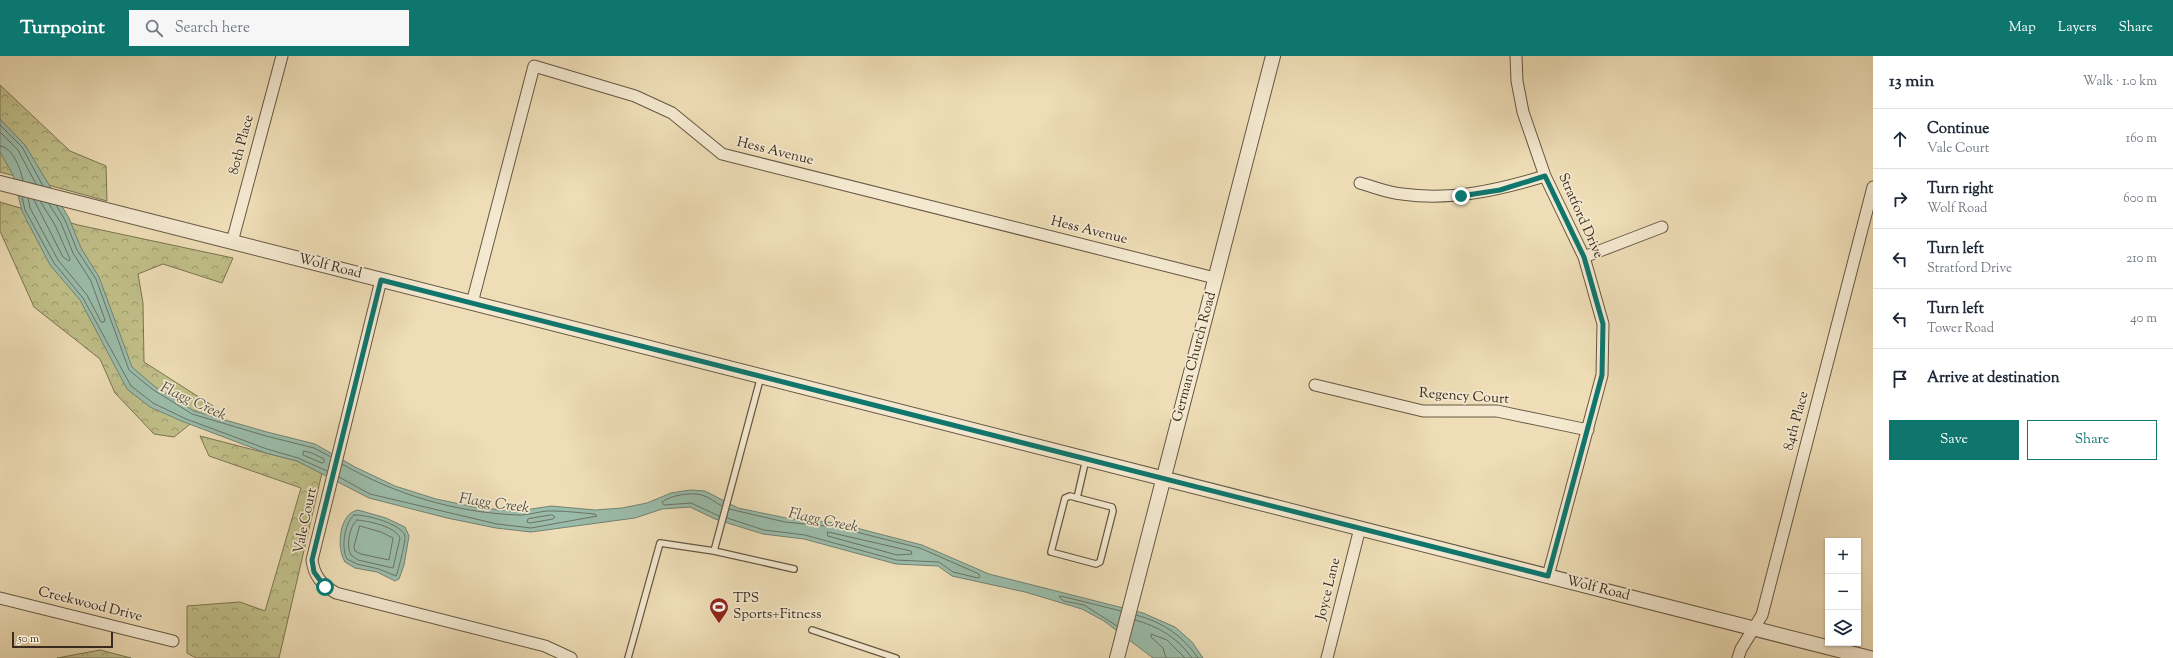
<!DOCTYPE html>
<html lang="en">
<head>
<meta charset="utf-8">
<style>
  body { margin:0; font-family:"Sorts Mill Goudy",serif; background:#f6f6f7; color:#1f2937 }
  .controls { position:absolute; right:12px; bottom:12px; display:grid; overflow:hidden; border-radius:0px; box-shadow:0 1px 3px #0004 }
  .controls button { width:36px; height:36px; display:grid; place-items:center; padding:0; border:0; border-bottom:1px solid #e0e1e3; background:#fff; color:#1f2937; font:20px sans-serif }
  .scale { position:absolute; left:12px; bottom:10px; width:101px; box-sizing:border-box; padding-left:4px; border:2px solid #392a1d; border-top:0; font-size:11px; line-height:14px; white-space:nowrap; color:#392a1d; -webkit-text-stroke:3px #f4e9d0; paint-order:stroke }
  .stop { position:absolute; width:12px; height:12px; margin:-9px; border:3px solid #0f766e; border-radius:50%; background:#fff }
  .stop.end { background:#0f766e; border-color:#fff; box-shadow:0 1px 4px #0008 }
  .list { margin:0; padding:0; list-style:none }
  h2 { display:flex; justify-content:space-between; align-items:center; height:52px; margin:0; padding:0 16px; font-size:17px }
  h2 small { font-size:13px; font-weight:400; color:#747a83 }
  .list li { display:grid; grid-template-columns:26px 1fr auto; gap:12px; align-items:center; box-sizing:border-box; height:60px; padding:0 16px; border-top:1px solid #e0e1e3 }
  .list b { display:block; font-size:15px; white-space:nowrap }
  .list p { margin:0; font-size:13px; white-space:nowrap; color:#747a83 }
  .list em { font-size:13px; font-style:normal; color:#747a83 }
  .actions { display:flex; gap:8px; padding:12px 16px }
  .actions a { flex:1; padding:9px 0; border:1px solid #0f766e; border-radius:0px; text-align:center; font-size:14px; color:#0f766e }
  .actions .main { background:#0f766e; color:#fff }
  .icon { flex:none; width:22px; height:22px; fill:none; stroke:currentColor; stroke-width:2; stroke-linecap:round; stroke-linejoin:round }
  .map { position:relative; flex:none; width:1873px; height:602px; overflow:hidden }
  header { display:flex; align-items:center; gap:24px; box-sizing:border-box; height:56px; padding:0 20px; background:#0f766e; color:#fff }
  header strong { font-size:19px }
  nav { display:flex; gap:22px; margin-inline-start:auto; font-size:14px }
  .search { width:280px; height:36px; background:#f6f6f7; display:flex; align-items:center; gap:10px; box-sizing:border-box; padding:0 14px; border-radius:0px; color:#747a83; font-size:15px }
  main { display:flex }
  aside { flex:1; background:#fff }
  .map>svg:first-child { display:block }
  .forest { fill:url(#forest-crowns); stroke:#7c7453 }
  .water { fill:#9abcaa; stroke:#738272 }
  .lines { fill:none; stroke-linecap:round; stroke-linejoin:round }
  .shore { stroke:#6a7364; stroke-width:1 }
  .service-casing { stroke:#665743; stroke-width:8 }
  .minor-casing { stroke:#665743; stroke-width:13 }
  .tertiary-casing { stroke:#665743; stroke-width:16 }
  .service { stroke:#f4e9d0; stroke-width:5.5 }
  .minor { stroke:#f4e9d0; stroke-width:11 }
  .tertiary { stroke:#f4e9d0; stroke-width:14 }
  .route { stroke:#0f766e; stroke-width:5 }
  .labels { text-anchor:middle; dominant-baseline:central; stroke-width:3.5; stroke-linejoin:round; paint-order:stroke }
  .street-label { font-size:14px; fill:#392a1d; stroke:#f4e9d0 }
  .poi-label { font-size:14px; fill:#392a1d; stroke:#f4e9d0; text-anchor:start }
  .water-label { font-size:15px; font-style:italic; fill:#514e40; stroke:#f4e9d0 }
</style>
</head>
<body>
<header>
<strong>Turnpoint</strong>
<div class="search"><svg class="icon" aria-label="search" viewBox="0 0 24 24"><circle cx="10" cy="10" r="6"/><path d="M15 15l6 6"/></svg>Search here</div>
<nav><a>Map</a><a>Layers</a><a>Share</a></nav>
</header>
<main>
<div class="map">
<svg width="1873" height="602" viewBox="0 0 1873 602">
  <defs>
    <pattern id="forest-crowns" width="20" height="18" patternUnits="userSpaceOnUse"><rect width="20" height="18" fill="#c0bf89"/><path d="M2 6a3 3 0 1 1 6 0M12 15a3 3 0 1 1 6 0" fill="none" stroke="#9d9b6f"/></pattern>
  </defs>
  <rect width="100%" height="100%" fill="#eeddb6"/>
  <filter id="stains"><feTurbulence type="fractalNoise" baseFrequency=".005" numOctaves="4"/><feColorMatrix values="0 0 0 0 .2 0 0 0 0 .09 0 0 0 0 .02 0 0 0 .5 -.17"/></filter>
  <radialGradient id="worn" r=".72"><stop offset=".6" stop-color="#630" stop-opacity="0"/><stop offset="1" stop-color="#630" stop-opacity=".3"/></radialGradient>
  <!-- forest -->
  <path class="forest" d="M0,29l70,66 36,15 1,35 -107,-29z
    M0,146l78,23 155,33 -11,25 -59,-19 -25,10 5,29 1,59 69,44 -39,31 -20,-3 -39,-41 -15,-34 -66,-52 -34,-76z
    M200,380l97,25 25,12 -43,185h-83l-9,-5v-47l53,-4 25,9 36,-123 -92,-32z
    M100,594l31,8h-74z"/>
  <!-- water -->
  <path class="water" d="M0,63l25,26 44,73 12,30 18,29 33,90 22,19 40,25 73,21 48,12 40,23 40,19 41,13 43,9 40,3 32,-5 44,4 27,-2 25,-5 24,-10 19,-3 15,1 33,17 48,10 51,5 85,22 67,29 154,39 32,14 17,15 11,16h-50l-49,-37 -22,-12 -57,-17 -73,-16 -14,-10 -42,-2 -92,-25 -41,-5 -48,-15 -25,-12 -28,2 -27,9 -104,14 -35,-4 -49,-10 -78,-20 -72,-37 -31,-8 -82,-31 -34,-15 -23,-18 -47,-89 -30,-35 -28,-54 -9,-36 -13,-23z
    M358,454l28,8 19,9 4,9 -5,29 -5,14 -4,2 -18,-9 -22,-4 -10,-6c-9,-14 -6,-49 13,-52z"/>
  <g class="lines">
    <!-- shore -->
    <path class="shore" d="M0,69l22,22 21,39
      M0,76l18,18 18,34
      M0,90c13,1 21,24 23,35
      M22,141l3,13 29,53 29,35 48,88 22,17 33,16 81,30 31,9 29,13
      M28,142l2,10 28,52 29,35 14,27h3l1,-2 -14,-39 -18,-28 -12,-30 -12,-19
      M34,144l29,57 6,4 1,-2 -15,-34 -15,-24
      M56,149l9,15 12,30 19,29 33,91 23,19 40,25 74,22 48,12 17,9
      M304,395l8,2 12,6v3l-2,1 -19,-8z
      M339,421l31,17 127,30 34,4 66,-12 -2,-2c-14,-1 -28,-3 -42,-3 -12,-1 -24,5 -37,4 -61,-3 -120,-20 -174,-51
      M354,459c11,-1 48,9 51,21 1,4 -7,36 -9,40l-17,-7 -22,-5 -10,-5c-6,-11 -3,-35 7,-44z
      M552,459l3,2 -2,2 -23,4 -3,-1 1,-3z
      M719,460l-28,-13 -27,2 -2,-3c9,-7 29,-10 40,-7 7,2 14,8 20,11
      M727,462l37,12 41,5 91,25 43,2 14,10 25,6 2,-1 -1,-3 -59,-26 -84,-21 -51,-5 -56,-13
      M357,464c11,1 38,6 43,18l-7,30 -35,-8 -7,-5c-5,-8 -2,-29 6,-35z
      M360,470l21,6 12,6 -4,22 -28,-6 -6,-3 -1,-4z
      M828,476l83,19 1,3 -15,1 -69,-19z
      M1136,559c27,7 47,21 62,43
      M1135,564c23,6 43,18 57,38
      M1117,570l-33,-21 -20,-4 -5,-4 2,-1 60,15
      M1166,602l-3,-10 -12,-11v-3l16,6 18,18"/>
    <!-- service casing -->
    <g class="service-casing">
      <path id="service" d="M1070,440l42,11 1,4 -13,51 -4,2 -45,-12 14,-54z
        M1077,442l9,-39
        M714,495l47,-175
        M812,574l84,28
        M628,602l32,-115 54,8 80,18"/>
    </g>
    <!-- minor casing -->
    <g class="minor-casing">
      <path id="minor" d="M1516,0l1,25 6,31 22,64 39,81 19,67 -1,51 -54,201
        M1360,127c14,4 28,10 42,11 50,7 96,-4 143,-18
        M232,186l50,-186
        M1584,201l78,-30
        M381,224l-69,280c2,16 10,25 24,33l209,53 26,12
        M472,247l62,-237 101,30 37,17 50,41 493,124
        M1315,329l108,26h74l91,19
        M0,542l173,43
        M1327,602l33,-130
        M1738,602l3,-9 21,-34 111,-428"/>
    </g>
    <!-- tertiary casing -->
    <g class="tertiary-casing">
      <path id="tertiary" d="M0,127l1870,475
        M1117,602l156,-602"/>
    </g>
    <!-- service -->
    <use href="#service" class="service"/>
    <!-- minor -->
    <use href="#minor" class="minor"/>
    <!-- tertiary -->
    <use href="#tertiary" class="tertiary"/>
  </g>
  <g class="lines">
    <!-- route -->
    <path class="route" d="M325,531l-11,-15 -2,-12 69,-280 1167,296 54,-201 1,-51 -19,-67 -39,-81 -45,14 -39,6"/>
  </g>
  <!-- icons -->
  <defs>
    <g id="stadium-pin" transform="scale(1)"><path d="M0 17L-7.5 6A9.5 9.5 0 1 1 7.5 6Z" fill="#8f2418" stroke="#f4e9d0"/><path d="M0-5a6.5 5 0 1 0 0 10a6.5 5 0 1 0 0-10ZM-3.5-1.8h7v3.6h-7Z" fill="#fff"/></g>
  </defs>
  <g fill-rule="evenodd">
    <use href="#stadium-pin" x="719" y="551"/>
  </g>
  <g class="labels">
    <!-- street labels -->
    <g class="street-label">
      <text transform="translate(242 89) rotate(-75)">80th Place</text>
      <text transform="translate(775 96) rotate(14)">Hess Avenue</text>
      <text transform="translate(1580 160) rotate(66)">Stratford Drive</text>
      <text transform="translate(1089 175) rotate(14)">Hess Avenue</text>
      <text transform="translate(330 211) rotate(14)">Wolf Road</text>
      <text transform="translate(1195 301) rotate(-75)">German Church Road</text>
      <text transform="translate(1464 341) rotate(4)">Regency Court</text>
      <text transform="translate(1797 365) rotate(-75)">84th Place</text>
      <text transform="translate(306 465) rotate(-78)">Vale Court</text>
      <text transform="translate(1329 533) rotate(-76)">Joyce Lane</text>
      <text transform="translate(1598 533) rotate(14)">Wolf Road</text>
      <text transform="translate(90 549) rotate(14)">Creekwood Drive</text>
    </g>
    <!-- poi labels -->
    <g class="poi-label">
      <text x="733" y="543">TPS<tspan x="733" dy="16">Sports+Fitness</tspan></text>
    </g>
    <!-- water labels -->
    <g class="water-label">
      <text transform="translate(193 346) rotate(25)">Flagg Creek</text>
      <text transform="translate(494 448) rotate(8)">Flagg Creek</text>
      <text transform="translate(823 465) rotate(12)">Flagg Creek</text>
    </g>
  </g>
  <rect width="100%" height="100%" filter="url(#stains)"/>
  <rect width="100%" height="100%" fill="url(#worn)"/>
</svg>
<div class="controls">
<button>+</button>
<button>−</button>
<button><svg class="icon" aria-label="layers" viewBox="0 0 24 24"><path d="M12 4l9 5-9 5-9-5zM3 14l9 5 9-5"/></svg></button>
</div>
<div class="scale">50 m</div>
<div class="stop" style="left:325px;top:531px"></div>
<div class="stop end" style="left:1461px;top:140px"></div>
</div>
<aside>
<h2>13 min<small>Walk · 1.0 km</small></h2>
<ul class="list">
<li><svg class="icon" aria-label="ahead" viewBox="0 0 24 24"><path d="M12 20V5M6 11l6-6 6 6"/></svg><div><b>Continue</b><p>Vale Court</p></div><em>160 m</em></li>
<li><svg class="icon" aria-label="right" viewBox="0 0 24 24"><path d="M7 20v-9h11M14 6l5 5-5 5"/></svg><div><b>Turn right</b><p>Wolf Road</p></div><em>600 m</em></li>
<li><svg class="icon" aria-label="left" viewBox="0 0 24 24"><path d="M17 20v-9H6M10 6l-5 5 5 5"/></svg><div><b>Turn left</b><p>Stratford Drive</p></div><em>210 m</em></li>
<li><svg class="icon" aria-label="left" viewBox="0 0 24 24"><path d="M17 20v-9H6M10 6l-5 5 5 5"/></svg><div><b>Turn left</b><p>Tower Road</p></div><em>40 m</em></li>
<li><svg class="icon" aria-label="arrive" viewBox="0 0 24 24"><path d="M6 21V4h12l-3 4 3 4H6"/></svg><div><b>Arrive at destination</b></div></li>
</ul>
<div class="actions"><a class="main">Save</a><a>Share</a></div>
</aside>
</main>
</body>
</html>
